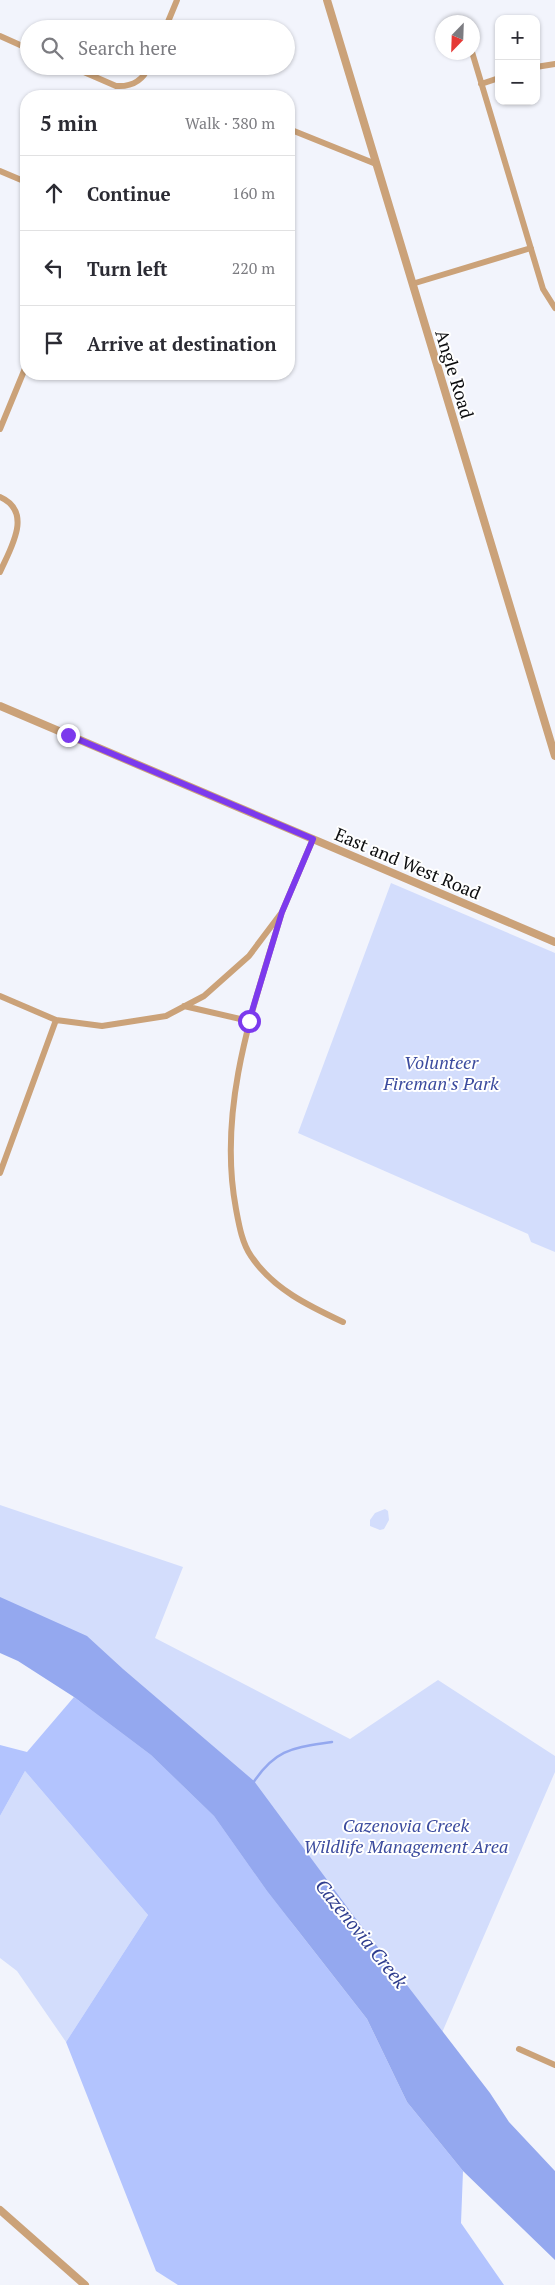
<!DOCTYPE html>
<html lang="en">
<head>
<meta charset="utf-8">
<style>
  body { margin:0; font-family:"PT Serif",serif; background:#f2f2f3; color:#2b2b33 }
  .controls { position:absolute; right:15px; top:15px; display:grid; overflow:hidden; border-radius:10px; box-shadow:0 1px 4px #0004 }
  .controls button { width:45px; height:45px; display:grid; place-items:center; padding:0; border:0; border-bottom:1px solid #e1e1e2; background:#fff; color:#2b2b33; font:25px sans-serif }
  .compass { position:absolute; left:435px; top:15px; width:45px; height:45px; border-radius:50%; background:#fff; box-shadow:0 1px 4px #0004; rotate:203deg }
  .stop { position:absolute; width:15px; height:15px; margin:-11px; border:4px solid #7c3aed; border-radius:50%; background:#fff }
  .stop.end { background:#7c3aed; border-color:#fff; box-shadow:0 1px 5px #0008 }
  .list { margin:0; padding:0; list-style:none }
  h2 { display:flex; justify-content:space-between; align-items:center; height:65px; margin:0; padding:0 20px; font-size:21px }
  h2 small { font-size:16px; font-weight:400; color:#7c7c81 }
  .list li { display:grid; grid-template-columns:32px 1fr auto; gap:15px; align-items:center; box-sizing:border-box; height:75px; padding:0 20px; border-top:1px solid #e1e1e2 }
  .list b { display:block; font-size:19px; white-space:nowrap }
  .list em { font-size:16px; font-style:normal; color:#7c7c81 }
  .icon { flex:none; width:28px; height:28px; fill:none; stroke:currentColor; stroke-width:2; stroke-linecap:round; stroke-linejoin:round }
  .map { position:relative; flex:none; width:555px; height:2285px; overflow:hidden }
  .search { position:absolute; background:#fff; box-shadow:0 1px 4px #0004; left:20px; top:20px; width:275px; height:55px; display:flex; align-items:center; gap:12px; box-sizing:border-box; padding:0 18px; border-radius:28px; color:#7c7c81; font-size:19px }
  .panel { position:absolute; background:#fff; box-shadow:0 1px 4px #0004; left:20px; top:90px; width:275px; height:290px; border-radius:20px }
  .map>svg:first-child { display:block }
  .green { fill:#d3ddfc }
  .forest { fill:#b3c4fe }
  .water { fill:#94a8ef }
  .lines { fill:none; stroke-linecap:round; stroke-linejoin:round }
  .stream { stroke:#94a8ef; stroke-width:2.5 }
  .minor { stroke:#cba279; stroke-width:6 }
  .tertiary { stroke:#cba279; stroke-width:8 }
  .route { stroke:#7c3aed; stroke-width:6 }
  .labels { text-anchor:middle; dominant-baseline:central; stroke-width:4; stroke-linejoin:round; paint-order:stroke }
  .street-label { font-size:18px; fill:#0c0d0f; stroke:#fff }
  .park-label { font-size:18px; font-style:italic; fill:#3b4b9e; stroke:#fff }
  .water-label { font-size:19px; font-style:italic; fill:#2f3d8e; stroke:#fff }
</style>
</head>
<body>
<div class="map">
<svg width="555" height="2285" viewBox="0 0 555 2285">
  <rect width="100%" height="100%" fill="#f2f4fc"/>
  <!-- green -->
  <path class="green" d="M391,883l164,70v299l-24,-10 -3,-8 -230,-101z
    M0,1505l183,62 -28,71 195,101 88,-59 117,76v16l-127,293 -428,-447z
    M385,1509l3,2 1,9 -5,9 -4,1 -10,-4v-6l5,-7z
    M25,1771l123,144 -82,127 -49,-71 -17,-13v-142z"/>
  <!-- forest -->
  <path class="forest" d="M74,1697l77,58 63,61 53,75 100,128 40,83 56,69 -2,52 43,62h-326l-22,-14 -90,-229 82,-127 -123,-144 -25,45v-71l27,7z"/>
  <!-- water -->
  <path class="water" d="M0,1597l87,39 36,33 131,112 99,134 137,178 19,29 46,49v89l-92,-89 -56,-69 -40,-83 -100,-128 -53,-75 -63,-61 -77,-58 -56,-36 -18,-8z"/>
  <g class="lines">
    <!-- stream -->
    <path class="stream" d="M253,1783c23,-35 41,-35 79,-41"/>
    <!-- minor -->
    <path class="minor" d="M462,20l1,2
      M165,29l12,-29
      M0,36l29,13
      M472,52l71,237 12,19
      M70,66l46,20c16,1 27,-5 33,-20
      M536,67l19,-3
      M481,84l18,-6
      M289,129l87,35
      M0,171l26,11
      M412,284l119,-36
      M0,429l26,-63
      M0,497c34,15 10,52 0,75
      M282,912c-29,96 -65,196 -46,297 3,16 6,34 15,47 22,33 58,50 92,66
      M0,996l56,24 46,6 64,-10 38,-20 45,-40 33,-44 31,-73
      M184,1006l65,15
      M0,1173l56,-153
      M519,2049l36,16"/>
    <!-- tertiary -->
    <path class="tertiary" d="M327,0l228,756
      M0,706l555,236
      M0,2210l85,75"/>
  </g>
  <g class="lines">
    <!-- route -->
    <path class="route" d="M68,735l245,104 -31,73 -33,109"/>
  </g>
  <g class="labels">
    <!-- street labels -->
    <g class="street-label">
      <text transform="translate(455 374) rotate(73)">Angle Road</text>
      <text transform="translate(408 863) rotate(23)">East and West Road</text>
    </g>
    <!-- park labels -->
    <g class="park-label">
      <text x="441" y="1062">Volunteer<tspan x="441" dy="21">Fireman's Park</tspan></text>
      <text x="406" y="1825">Cazenovia Creek<tspan x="406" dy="21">Wildlife Management Area</tspan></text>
    </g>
    <!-- water labels -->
    <g class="water-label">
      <text transform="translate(362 1933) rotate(51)">Cazenovia Creek</text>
    </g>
  </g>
</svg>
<div class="controls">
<button>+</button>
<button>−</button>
</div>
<svg class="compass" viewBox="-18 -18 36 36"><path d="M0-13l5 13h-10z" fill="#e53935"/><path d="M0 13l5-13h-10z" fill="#7c7c81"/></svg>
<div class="stop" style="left:249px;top:1021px"></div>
<div class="stop end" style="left:68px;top:735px"></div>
<div class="search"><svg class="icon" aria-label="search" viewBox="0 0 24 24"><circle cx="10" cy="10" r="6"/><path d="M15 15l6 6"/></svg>Search here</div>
<section class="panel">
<h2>5 min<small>Walk · 380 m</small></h2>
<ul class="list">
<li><svg class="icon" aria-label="ahead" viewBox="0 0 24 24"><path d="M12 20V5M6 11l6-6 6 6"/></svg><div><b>Continue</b></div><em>160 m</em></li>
<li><svg class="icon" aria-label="left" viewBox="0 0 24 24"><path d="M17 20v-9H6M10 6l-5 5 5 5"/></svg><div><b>Turn left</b></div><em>220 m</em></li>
<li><svg class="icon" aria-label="arrive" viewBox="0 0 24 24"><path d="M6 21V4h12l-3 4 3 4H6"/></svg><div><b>Arrive at destination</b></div></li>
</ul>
</section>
</div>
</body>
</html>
